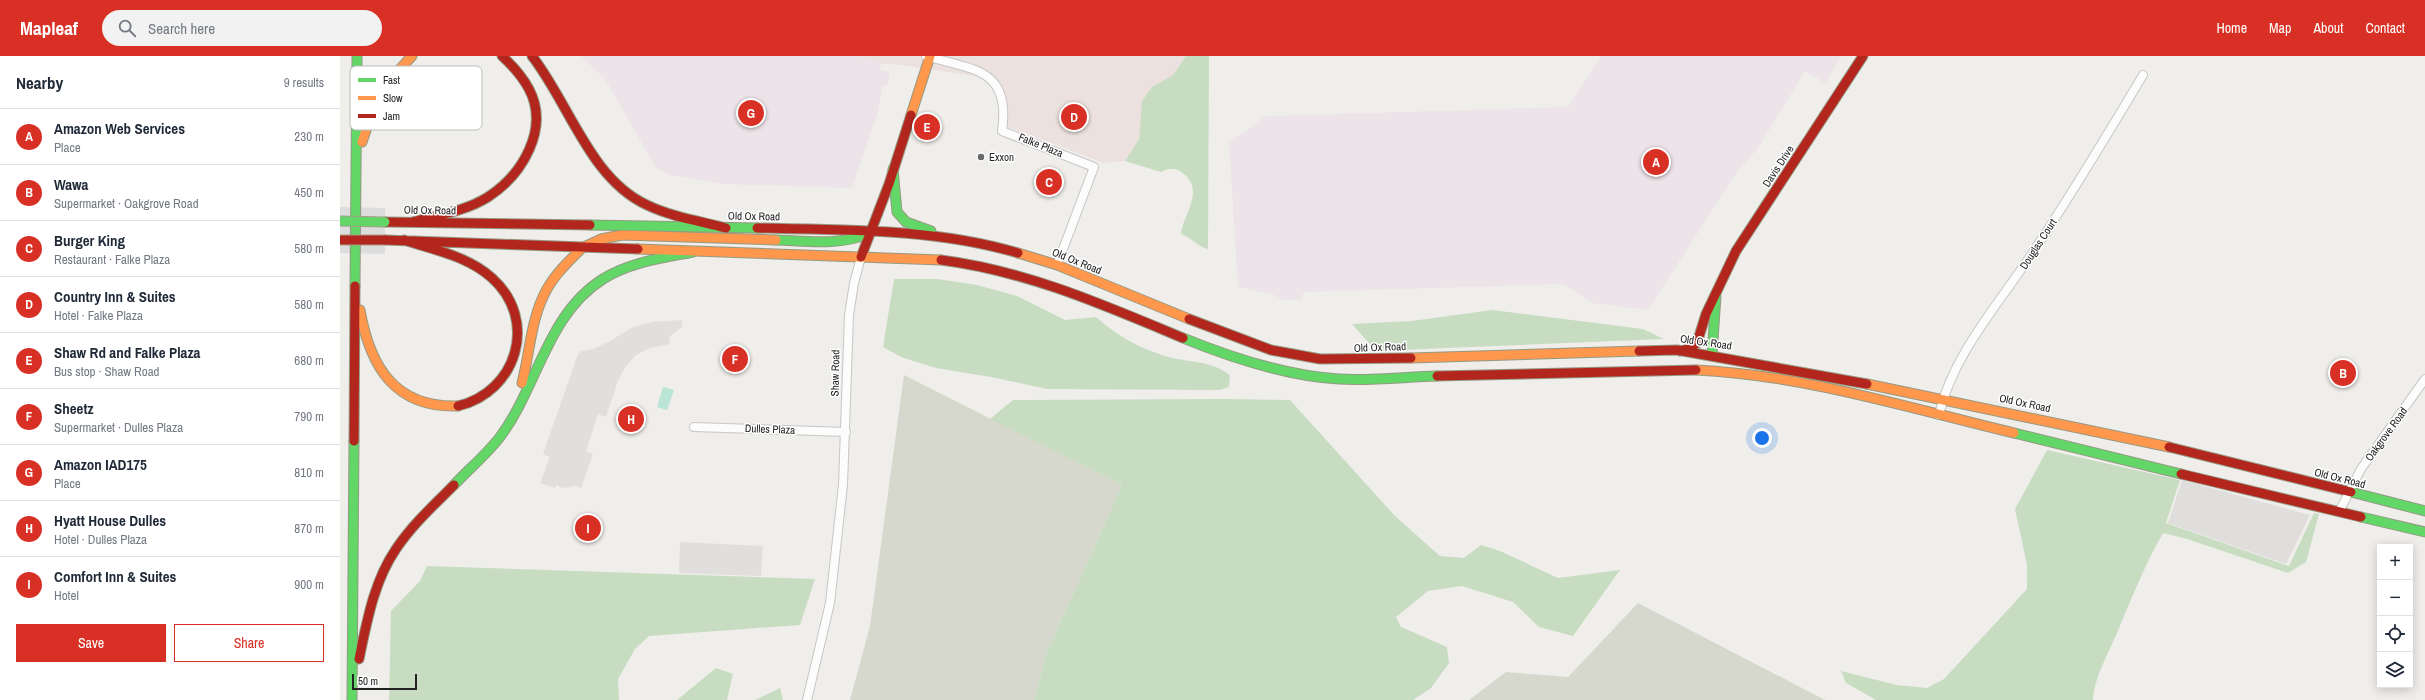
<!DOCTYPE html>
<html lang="en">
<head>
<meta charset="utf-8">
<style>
  body { margin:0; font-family:"Archivo Narrow",sans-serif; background:#f2f2f3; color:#1f2937 }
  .controls { position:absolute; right:12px; bottom:12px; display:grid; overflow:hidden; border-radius:0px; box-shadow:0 2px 10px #0003 }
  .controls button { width:36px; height:36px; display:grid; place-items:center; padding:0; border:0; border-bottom:1px solid #e0e1e3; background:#fff; color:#1f2937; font:20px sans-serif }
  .scale { position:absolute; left:12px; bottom:10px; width:65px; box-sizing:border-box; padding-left:4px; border:2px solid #222; border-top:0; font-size:11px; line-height:14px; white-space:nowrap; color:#222; -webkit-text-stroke:3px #fff; paint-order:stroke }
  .you { position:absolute; left:1422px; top:382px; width:14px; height:14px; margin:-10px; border:3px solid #fff; border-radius:50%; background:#1a73e8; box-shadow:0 0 0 6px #1a73e833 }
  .badge { display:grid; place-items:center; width:26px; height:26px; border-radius:50%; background:#d93025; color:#fff; font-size:13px; font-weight:700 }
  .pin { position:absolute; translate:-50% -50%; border:2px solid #fff; box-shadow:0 1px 4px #0006 }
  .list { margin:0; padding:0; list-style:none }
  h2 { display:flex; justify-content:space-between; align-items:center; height:52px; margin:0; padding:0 16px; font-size:17px }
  h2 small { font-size:13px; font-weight:400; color:#747a83 }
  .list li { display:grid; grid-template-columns:26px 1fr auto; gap:12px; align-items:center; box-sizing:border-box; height:56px; padding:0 16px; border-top:1px solid #e0e1e3 }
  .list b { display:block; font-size:15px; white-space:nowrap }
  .list p { margin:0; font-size:13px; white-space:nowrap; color:#747a83 }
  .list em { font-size:13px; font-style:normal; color:#747a83 }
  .actions { display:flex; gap:8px; padding:12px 16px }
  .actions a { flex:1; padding:9px 0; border:1px solid #d93025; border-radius:0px; text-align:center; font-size:14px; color:#d93025 }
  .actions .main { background:#d93025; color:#fff }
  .icon { flex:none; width:22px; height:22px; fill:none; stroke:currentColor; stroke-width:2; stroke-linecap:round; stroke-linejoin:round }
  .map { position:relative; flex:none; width:2085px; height:644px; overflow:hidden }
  header { display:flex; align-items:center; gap:24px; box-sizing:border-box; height:56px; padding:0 20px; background:#d93025; color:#fff }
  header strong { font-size:19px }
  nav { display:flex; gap:22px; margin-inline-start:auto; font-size:14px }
  .search { width:280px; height:36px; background:#f2f2f3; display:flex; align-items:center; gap:10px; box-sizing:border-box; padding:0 14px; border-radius:22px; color:#747a83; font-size:15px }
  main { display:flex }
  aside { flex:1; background:#fff }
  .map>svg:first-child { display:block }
  .residential { fill:#dfdedc }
  .commercial { fill:#ece1de }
  .industrial { fill:#ece4e8 }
  .construction { fill:#d7d8cd }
  .forest { fill:#c8dcc2 }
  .pitch { fill:#b9e4d6 }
  .parking { fill:#e0dfde }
  .pier { fill:#dedddd }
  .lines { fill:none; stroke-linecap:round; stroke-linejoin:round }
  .street-casing { stroke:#c7c6c5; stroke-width:10 }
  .fast-casing { stroke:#959983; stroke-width:11 }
  .slow-casing { stroke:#959983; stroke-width:11 }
  .jam-casing { stroke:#959983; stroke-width:11 }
  .street { stroke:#fdfcfc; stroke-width:8 }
  .fast { stroke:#63d668; stroke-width:9 }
  .slow { stroke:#ff974d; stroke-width:9 }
  .jam { stroke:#b3261e; stroke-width:9 }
  .fast-bridge-casing { stroke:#a59f89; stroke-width:11; stroke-linecap:butt }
  .jam-bridge-casing { stroke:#a59f89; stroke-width:11; stroke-linecap:butt }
  .fast-bridge { stroke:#63d668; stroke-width:9 }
  .jam-bridge { stroke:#b3261e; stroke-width:9 }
  .poi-dot { fill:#6a6968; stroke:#fff; stroke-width:1.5 }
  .labels { text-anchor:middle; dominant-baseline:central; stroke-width:3; stroke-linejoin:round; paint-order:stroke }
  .street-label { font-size:11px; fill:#222; stroke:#fff }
  .poi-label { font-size:11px; fill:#222; stroke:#fff; text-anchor:start }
  .key { fill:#fff; stroke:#bdbdbd; stroke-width:1 }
  .key-label { font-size:11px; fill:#222 }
</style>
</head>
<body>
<header>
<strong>Mapleaf</strong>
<div class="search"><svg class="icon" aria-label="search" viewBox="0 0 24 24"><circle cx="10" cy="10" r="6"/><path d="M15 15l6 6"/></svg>Search here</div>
<nav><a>Home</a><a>Map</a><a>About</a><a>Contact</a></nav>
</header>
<main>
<aside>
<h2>Nearby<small>9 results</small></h2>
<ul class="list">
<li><span class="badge">A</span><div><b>Amazon Web Services</b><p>Place</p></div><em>230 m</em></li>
<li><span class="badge">B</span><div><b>Wawa</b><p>Supermarket · Oakgrove Road</p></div><em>450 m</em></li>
<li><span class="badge">C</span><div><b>Burger King</b><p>Restaurant · Falke Plaza</p></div><em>580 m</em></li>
<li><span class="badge">D</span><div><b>Country Inn &amp; Suites</b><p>Hotel · Falke Plaza</p></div><em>580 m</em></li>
<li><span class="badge">E</span><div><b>Shaw Rd and Falke Plaza</b><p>Bus stop · Shaw Road</p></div><em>680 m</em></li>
<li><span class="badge">F</span><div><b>Sheetz</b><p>Supermarket · Dulles Plaza</p></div><em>790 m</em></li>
<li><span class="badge">G</span><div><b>Amazon IAD175</b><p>Place</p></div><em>810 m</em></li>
<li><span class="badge">H</span><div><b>Hyatt House Dulles</b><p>Hotel · Dulles Plaza</p></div><em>870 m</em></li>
<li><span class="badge">I</span><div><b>Comfort Inn &amp; Suites</b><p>Hotel</p></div><em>900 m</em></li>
</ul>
<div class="actions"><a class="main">Save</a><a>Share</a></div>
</aside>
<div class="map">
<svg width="2085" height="644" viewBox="0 0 2085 644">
  <rect width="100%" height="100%" fill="#efeeeb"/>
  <!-- residential -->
  <path class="residential" d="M1842,424l128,35 -24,49 -118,-41z"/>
  <!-- commercial -->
  <path class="commercial" d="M445,0h401l-13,19 -21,12 -11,29 -2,23 -14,22 -21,2 -104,-39 -2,-26 -4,-7 -9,-10 -10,-5 -74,-11z"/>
  <!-- industrial -->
  <path class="industrial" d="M241,0h278l19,5 3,9 9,2 -2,13h-5l-6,30 -25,73 -129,-4 -53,-9 -14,-7 -51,-89z
    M1261,0h241l-17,27 -20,-12 -47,77 -21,24 -89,138 -56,-7 -29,-19 -259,8 -4,8h-16l-12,-6 -34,-7 -9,-144 37,-27 302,-9z"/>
  <!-- construction -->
  <path class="construction" d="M564,319l218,110 -75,167 -13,48h-184l20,-74z
    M1298,547l187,97h-356l37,-28 62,5z"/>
  <!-- forest -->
  <path class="forest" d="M846,0h23l-1,193c-11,-3 -16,-11 -27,-15 2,-21 24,-41 3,-60 -8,-7 -14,-6 -23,-2l-36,-11 14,-22 3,-38 10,-14 21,-12z
    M554,223h43l40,6 40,11 48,24 31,-3c20,18 43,31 69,39 23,7 46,4 65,19l-1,12 -9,3 -173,-1 -56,-12 -55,-9 -35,-11 -18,-10z
    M1152,254l151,19 21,10 -288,12 -24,-27 60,-3z
    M884,343l66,1 105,116 45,40 24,2 17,-13 19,6 58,27 62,-8 -47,66 -34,-9 -26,-25 -51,-16 -34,5 -32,26 5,10 46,20 2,16 -18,25 -18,12h-379l13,-48 75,-167 -132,-66 23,-19z
    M1707,394l133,30 -14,43 123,43 25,-53 5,1 -13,48 -18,11 -101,-34 -24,-6c-20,35 -34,72 -50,109 -8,18 -19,38 -20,58h-217l-30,-17 -5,-12 56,14 30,3 17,-9 83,-90v-24l-12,-56z
    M87,510l388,13 -15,46 -151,11 -14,13 -17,30 1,21h-230l2,-89 29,-30z
    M376,612l17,6 -6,26h-50z
    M440,632l3,12h-28z"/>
  <!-- pitch -->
  <path class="pitch" d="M323,331l11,3 -7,20 -10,-3z"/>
  <!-- parking -->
  <path class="parking" d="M342,264v7l-12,9 -1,8 -19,4 -14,7 -10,11 -8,14 -12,37 -8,-3 -12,37 7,3 -12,34 -6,-2 -13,2 -6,-3 -1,3 -15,-5 10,-26 -7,-3 35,-100 4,-3 11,-2 17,-8 21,-13 21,-6z
    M340,486l83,4 -2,30 -82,-3z"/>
  <!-- pier -->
  <path class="pier" d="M0,151l45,1v46l-45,-1z"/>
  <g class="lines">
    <!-- street casing -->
    <g class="street-casing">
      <path id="street" d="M586,0c47,14 85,12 76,75l92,36 -37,98
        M1599,359c13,-58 57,-108 90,-157 40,-59 77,-121 114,-183
        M354,371l152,5
        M1999,456l22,-43 64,-90
        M467,644l23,-97 13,-118 6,-170 5,-32 7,-26"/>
    </g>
    <!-- fast casing -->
    <g class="fast-casing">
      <path id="fast" d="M553,113l4,43 9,10 25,9
        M250,169l167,3
        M436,184c30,1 63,6 91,-6
        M15,230l2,-230
        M843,282c49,20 103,38 156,41 32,2 65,-2 98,-3
        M1372,299l4,-59
        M1674,377l167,41
        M114,429c15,-16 33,-31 46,-48 38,-51 47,-123 103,-158 27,-17 60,-21 90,-27
        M2011,436l74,19
        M2021,461l64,15
        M12,644l2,-259"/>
    </g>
    <!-- slow casing -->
    <g class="slow-casing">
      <path id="slow" d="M571,59l19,-59
        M22,86c11,-34 25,-61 50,-86
        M246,190l15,-7 21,-4 154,5
        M298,193l303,11
        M678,197l39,12 132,54
        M20,254c10,57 35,98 98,96
        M1071,302l228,-7
        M1356,314c108,5 213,38 318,63
        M182,327c8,-31 9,-66 25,-94 9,-16 23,-29 36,-42
        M1527,328l302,63"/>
    </g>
    <!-- jam casing -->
    <g class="jam-casing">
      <path id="jam" d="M192,0c37,47 58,123 115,149 25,12 53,16 79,23
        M45,166l205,3
        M73,166c25,-7 53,-11 75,-25 34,-22 62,-68 41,-108 -7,-13 -16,-23 -27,-33
        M417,172c87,2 178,0 261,25
        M45,184l253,9
        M64,184c30,10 64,16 88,38 47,42 25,114 -34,128
        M521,201l28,-73 22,-69
        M601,204c86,11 163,45 242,78
        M849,263l82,31 49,9 91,-1
        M1299,295l38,-1 190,34
        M1340,295l9,-2 8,-6 9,-29 30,-63 127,-195
        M1097,320l259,-6
        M14,385l1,-155
        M1829,391l182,45
        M1841,418l180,43
        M19,603c8,-38 15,-78 37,-110 16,-24 38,-44 58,-64"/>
    </g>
    <!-- street -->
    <use href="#street" class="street"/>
    <!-- fast -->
    <use href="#fast" class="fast"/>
    <!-- slow -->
    <use href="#slow" class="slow"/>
    <!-- jam -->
    <use href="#jam" class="jam"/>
    <!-- fast-bridge casing -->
    <g class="fast-bridge-casing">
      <path id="fast-bridge" d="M0,165l45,1"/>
    </g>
    <!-- jam-bridge casing -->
    <g class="jam-bridge-casing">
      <path id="jam-bridge" d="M0,184h45"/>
    </g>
    <!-- fast-bridge -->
    <use href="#fast-bridge" class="fast-bridge"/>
    <!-- jam-bridge -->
    <use href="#jam-bridge" class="jam-bridge"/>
  </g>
  <!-- markers -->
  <circle class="poi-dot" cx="641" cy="101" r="4"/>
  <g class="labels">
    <!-- street labels -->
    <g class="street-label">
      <text transform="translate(701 89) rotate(22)">Falke Plaza</text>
      <text transform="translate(1438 110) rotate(-57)">Davis Drive</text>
      <text transform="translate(90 154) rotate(1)">Old Ox Road</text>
      <text transform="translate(414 160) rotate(1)">Old Ox Road</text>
      <text transform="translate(1698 188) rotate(-57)">Douglas Court</text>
      <text transform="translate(737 205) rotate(22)">Old Ox Road</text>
      <text transform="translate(1366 286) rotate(8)">Old Ox Road</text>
      <text transform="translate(1040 291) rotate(-2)">Old Ox Road</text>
      <text transform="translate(495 317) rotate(-89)">Shaw Road</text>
      <text transform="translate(1685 347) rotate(12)">Old Ox Road</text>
      <text transform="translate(430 373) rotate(2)">Dulles Plaza</text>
      <text transform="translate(2046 378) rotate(-54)">Oakgrove Road</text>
      <text transform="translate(2000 422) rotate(14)">Old Ox Road</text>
    </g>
    <!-- poi labels -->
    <g class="poi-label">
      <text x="649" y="101">Exxon</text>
    </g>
  </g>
  <!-- legend -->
  <rect x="10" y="10" width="132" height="64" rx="6" class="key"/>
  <rect x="18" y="22" width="18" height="4" fill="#63d668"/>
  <rect x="18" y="40" width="18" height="4" fill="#ff974d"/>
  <rect x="18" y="58" width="18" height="4" fill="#b3261e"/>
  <g class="key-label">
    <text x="43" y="28">Fast</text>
    <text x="43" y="46">Slow</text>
    <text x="43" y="64">Jam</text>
  </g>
</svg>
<div class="controls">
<button>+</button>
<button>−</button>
<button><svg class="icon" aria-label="locate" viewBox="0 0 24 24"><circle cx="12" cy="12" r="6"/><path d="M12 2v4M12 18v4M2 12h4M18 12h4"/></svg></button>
<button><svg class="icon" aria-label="layers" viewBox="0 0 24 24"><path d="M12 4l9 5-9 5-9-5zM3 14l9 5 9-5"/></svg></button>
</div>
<div class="scale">50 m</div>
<div class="you"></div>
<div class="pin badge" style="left:1316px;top:106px">A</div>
<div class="pin badge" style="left:2003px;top:317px">B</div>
<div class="pin badge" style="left:709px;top:126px">C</div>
<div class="pin badge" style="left:734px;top:61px">D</div>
<div class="pin badge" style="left:587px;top:71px">E</div>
<div class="pin badge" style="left:395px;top:303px">F</div>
<div class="pin badge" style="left:411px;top:57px">G</div>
<div class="pin badge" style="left:291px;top:363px">H</div>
<div class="pin badge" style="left:248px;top:472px">I</div>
</div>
</main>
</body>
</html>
